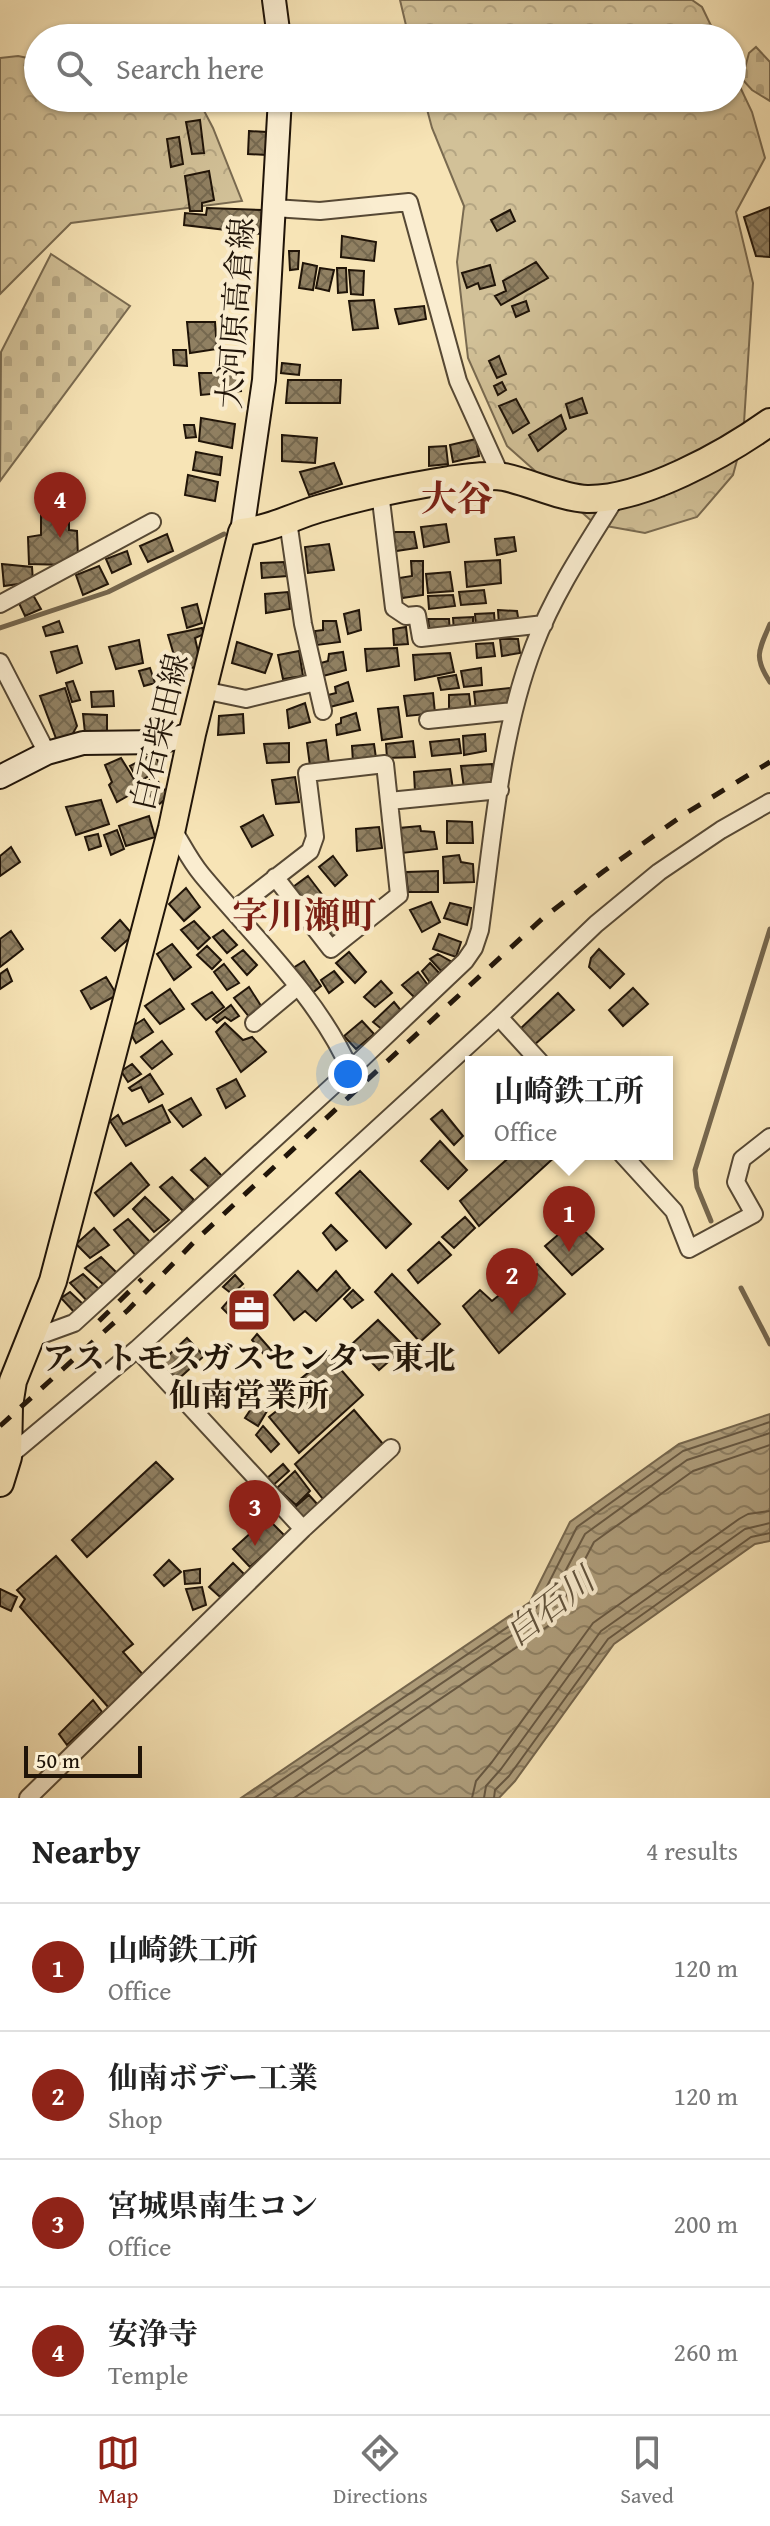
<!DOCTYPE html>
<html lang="en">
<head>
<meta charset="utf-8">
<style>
  body { margin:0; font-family:"Gentium Book Plus","Noto Serif JP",serif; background:#f6f6f6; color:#222 }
  .scale { position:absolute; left:24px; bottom:20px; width:118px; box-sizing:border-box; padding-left:8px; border:4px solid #201408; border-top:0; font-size:22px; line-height:28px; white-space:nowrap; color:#201408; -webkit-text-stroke:6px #faedd0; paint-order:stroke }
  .you { position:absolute; left:348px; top:1074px; width:28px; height:28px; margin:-20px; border:6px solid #fff; border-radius:50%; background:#1a73e8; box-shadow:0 0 0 12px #1a73e833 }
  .badge { display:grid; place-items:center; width:52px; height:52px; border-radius:50%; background:#8f2418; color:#fff; font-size:26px; font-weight:700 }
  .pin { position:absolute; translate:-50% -66px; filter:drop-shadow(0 2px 4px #0008) }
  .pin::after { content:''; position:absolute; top:42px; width:28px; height:24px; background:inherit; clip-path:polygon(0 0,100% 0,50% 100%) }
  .popup { position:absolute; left:465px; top:1056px; width:208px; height:104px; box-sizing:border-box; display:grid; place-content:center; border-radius:0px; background:#fff; filter:drop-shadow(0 2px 6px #0005); font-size:26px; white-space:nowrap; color:#767676 }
  .popup b { font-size:30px; color:#222 }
  .popup::after { content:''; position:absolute; left:50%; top:100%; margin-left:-16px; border:16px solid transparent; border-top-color:#fff }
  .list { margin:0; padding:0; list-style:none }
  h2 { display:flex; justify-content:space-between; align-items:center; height:104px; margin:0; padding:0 32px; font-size:34px }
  h2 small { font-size:26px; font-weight:400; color:#767676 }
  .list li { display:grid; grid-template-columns:52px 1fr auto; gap:24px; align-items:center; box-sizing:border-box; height:128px; padding:0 32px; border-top:2px solid #e0e0e0 }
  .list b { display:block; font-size:30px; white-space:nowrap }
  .list p { margin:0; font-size:26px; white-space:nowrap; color:#767676 }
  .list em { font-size:26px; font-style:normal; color:#767676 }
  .icon { flex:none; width:44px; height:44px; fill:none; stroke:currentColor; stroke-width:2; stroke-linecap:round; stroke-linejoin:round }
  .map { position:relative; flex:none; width:770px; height:1798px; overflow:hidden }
  .search { position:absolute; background:#fff; box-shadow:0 2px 6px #0004; left:24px; right:24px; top:24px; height:88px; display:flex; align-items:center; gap:20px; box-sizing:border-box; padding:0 28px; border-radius:44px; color:#767676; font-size:30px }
  .sheet { height:616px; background:#fff }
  nav { display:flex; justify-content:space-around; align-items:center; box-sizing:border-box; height:112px; border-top:2px solid #e0e0e0; background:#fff; font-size:22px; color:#767676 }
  nav a { display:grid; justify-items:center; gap:4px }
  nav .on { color:#8f2418 }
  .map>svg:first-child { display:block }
  .forest { fill:url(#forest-crowns); stroke:#796a50; stroke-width:2 }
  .cemetery { fill:url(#cemetery-stones); stroke:#796a50; stroke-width:2 }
  .water { fill:url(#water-waves); stroke:#75664d; stroke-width:2 }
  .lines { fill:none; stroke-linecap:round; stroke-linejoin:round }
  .shore { stroke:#675842; stroke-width:2 }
  .stream { stroke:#75664d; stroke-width:5 }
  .building { fill:url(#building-cross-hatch); stroke:#201408; stroke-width:2 }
  .street-casing { stroke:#564834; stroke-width:20 }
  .secondary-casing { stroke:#201408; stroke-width:26 }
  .primary-casing { stroke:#201408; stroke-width:30 }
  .street { stroke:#faedd0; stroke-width:16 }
  .secondary { stroke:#faedd0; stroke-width:22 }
  .primary { stroke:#f7e4b6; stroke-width:26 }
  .rail { stroke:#201408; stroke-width:5; stroke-dasharray:14 14; stroke-linecap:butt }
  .labels { text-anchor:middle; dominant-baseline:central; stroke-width:8; stroke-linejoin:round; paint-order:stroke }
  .street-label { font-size:32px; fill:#201408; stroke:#faedd0 }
  .poi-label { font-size:32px; font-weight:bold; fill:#201408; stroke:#faedd0 }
  .water-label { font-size:34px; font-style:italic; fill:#60523c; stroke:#faedd0 }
  .quarter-label { font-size:36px; font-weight:bold; fill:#7a1f14; stroke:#faedd0 }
</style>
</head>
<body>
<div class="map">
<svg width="770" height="1798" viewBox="0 0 770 1798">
  <defs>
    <pattern id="forest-crowns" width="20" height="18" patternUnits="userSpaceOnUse" patternTransform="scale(2)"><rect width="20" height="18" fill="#d2c198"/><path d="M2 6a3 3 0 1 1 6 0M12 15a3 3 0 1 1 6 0" fill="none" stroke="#b4a582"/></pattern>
    <pattern id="cemetery-stones" width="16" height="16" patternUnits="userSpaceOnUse" patternTransform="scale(2)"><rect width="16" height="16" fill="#d2c198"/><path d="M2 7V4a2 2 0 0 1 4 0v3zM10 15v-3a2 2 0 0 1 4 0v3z" fill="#b4a582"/></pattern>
    <pattern id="water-waves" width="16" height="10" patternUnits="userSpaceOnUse" patternTransform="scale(2)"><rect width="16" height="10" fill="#ae9d7b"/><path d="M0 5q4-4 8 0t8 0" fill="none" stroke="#8d7f63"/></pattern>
    <pattern id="building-cross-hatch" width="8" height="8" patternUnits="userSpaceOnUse" patternTransform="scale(2)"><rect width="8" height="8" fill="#908062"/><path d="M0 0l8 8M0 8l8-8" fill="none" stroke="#75684f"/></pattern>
  </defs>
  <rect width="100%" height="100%" fill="#f7e4b6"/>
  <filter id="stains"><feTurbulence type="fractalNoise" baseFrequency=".0025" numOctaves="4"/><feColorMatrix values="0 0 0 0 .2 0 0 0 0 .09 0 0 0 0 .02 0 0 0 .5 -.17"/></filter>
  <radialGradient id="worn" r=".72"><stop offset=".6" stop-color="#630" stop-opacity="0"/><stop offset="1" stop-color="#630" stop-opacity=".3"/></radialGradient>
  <!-- forest -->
  <path class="forest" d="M400,0h292l10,7 15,31h-308z
    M18,56l20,4v38h146l16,5 13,25 29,73 -171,22 -71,71v-236z
    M732,70l20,42 13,46 -29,54 17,71 -10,155 -10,37 -36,42 -52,16 -50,-9 -88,-78 -39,-88 -11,-96 7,-56 -32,-78 -8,-30h308z"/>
  <!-- cemetery -->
  <path class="cemetery" d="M756,47l14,15v39l-18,-11 -10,-11 7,-26z
    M51,254l79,52 -130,175 1,-129z"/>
  <!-- water -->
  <path class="water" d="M770,1414v127l-15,3 -141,100 -99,137 -16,17h-258l289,-196 40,-80 109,-78z"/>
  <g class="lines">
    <!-- shore -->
    <path class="shore" d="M255,1798l281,-190 41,-81 106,-76 87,-29
      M273,1798l269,-183 43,-81 102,-74 83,-27
      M294,1798l257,-174 43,-82 99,-71 77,-26
      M472,1798l4,-17 16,-19 101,-139 146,-104 9,-5 22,-3
      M484,1798l2,-12 15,-17 100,-138 144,-102 25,-6
      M494,1798l1,-8 14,-14 99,-137 143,-102 19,-4"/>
    <!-- stream -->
    <path class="stream" d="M770,624c-11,26 -17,33 0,58
      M0,628l108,-36 116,-58
      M711,1221l-14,-34 -2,-17 75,-241
      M741,1288l29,56"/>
  </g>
  <!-- building -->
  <path class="building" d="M231,98h31v6h-31z
    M200,120l4,33 -12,1 -6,-32z
    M249,131l18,1 -1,23 -18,-1z
    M179,137l4,27 -12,3 -4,-28z
    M209,171l5,29 -12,3v8h-12l-5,-35z
    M770,207v50l-14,-1 -12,-39z
    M207,208l55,2 -2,24 -76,-9 1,-12 21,2z
    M510,210l5,11 -18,10 -6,-11z
    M342,236l34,6 -2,19 -33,-4z
    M289,251h10l-1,18 -8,1z
    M536,262l12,16 -47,27 -6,-9 11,-5 -3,-10z
    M303,263l14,3 -4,24 -14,-2z
    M490,265l5,20 -15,4 -2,-6 -11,5 -5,-15z
    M320,268l14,2 -5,21 -13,-3z
    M337,268h9l1,24 -9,1z
    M349,270l15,1 -1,24 -12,-1z
    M374,300l4,28 -25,2 -4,-29z
    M526,301l3,10 -13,6 -4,-11z
    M424,306l2,13 -27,5 -4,-15z
    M187,322h28l2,27 -27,4z
    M173,350h13l1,16 -13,-1z
    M499,356l7,18 -9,4 -8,-17z
    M282,363l18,2 -1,10 -18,-2z
    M199,373h40l2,18 -40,4z
    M288,380h53l-1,23h-54z
    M502,382l4,8 -8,5 -4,-9z
    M582,398l5,15 -17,5 -4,-14z
    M516,399l13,24 -16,10 -14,-27z
    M561,415l5,14 -28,22 -9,-16z
    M201,418l34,6 -3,24 -33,-7z
    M184,425h10l2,12 -10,1z
    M282,435l35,3 -2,25 -33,-2z
    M476,439l3,17 -26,6 -3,-17z
    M446,446l2,18 -19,2v-19z
    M196,452l26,5 -2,18 -27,-5z
    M334,463l8,21 -33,11 -9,-23z
    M188,475l30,7 -3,19 -30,-6z
    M41,486l28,4v40l8,1 1,27 -10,7 -39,-1 -1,-27 13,-2z
    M446,524l3,18 -25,5 -3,-20z
    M393,532h21l3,16 -21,3z
    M167,534l6,17 -25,11 -8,-16z
    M514,537l2,14 -19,4 -2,-16z
    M329,544l5,26 -26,3 -3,-26z
    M127,551l4,13 -19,9 -6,-14z
    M500,560l1,23 -34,4 -2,-25z
    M411,561h12v34l-21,3 -3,-20 13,-2z
    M284,562l3,14 -25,2 -1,-15z
    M2,564l30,3 1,15 -29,4z
    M99,566l9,18 -25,11 -7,-20z
    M450,572l3,19 -25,2 -2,-19z
    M484,590l2,13 -25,2 -2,-13z
    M288,592l2,17 -24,4 -1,-19z
    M33,595l8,14 -16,7 -7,-15z
    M453,595l2,11 -26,3 -1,-13z
    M197,604l5,19 -15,5 -5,-20z
    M359,610l2,20 -13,4 -4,-20z
    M498,610l19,1 2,12 -20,2z
    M494,613l1,13 -19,2 -1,-14z
    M473,617v12l-19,2 -1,-13z
    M428,619h21l1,13 -20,2z
    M59,621l4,11 -17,4 -3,-9z
    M323,621h13l4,21 -23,3 -2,-14 8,-1z
    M406,627l2,17 -14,1 -1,-16z
    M202,628l2,6 -9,4 6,27 -22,7 -11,-37z
    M500,639h18l2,14 -18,3z
    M139,640l4,23 -27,6 -7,-22z
    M237,642l35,12 -7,19 -33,-10z
    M493,643l2,13 -18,2 -1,-14z
    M77,646l5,17 -25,10 -6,-21z
    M397,648l2,18 -32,5 -2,-22z
    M299,651l4,25 -20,3 -5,-24z
    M343,652l3,18 -23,6 -2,-13 7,-2 1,-7z
    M450,653l4,19 -39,8 -2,-25z
    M150,668l5,15 -11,3 -5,-15z
    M481,668l1,17 -18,2 -3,-16z
    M456,675l3,13 -18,2 -3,-12z
    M73,681l7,19 -8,2 -6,-19z
    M348,682l5,19 -23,6 -2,-12 8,-2 -1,-6z
    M65,688l12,38 -6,11 -14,4 -17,-45z
    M511,688l-1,17 -34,5 -2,-18z
    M113,691l1,15 -22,1 -1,-15z
    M433,693l2,20 -28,3 -3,-20z
    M469,694l2,18 -22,1v-18z
    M305,703l5,19 -21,6 -2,-18z
    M398,707l4,30 -20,3 -4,-31z
    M356,713l4,17 -23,5 -1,-10 5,-2v-5z
    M83,714l24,1v17l-22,1z
    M243,714l1,19 -26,2 1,-19z
    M485,734l1,17 -22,4 -1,-19z
    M459,739l2,14 -29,3 -2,-14z
    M326,740l3,23 -19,3 -3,-23z
    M413,741l2,16 -28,1 -1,-14z
    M289,743v19l-22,1 -3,-19z
    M374,744l2,14 -23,4 -1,-16z
    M147,757l10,2 4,9 -22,14 -9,-16z
    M121,758l19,31 -23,13 -8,-17 3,-3 -7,-17z
    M492,764l2,18 -30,6 -3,-22z
    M450,769l3,20 -38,3 -1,-20z
    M154,776l15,20 -12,10 -14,-20z
    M295,777l4,25 -23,2 -4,-24z
    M101,800l8,24 -33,11 -10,-28z
    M263,815l10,20 -21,12 -11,-20z
    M149,816l6,21 -29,9 -7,-20z
    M447,821l25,1 1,21h-26z
    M420,826l1,5 13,1 3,17 -35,4 -3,-25z
    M379,827l3,21 -25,3 -1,-22z
    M117,830l7,19 -13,6 -7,-20z
    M98,834l3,12 -12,4 -4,-13z
    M11,847l9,15 -20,14v-20z
    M459,855l2,7 12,2 1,18 -30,1 -1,-26z
    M333,856l14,19 -12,11 -16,-19z
    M438,871v21h-30l-2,-20z
    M308,876l19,25 -16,13 -18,-27z
    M186,888l14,19 -16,14 -15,-17z
    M431,902l9,20 -18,10 -12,-22z
    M450,903l21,5 -4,17 -23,-7z
    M340,908l13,16 -18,15 -14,-14z
    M120,920l13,15 -18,16 -13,-13z
    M194,921l16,17 -12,11 -17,-19z
    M223,930l14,15 -10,8 -14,-16z
    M11,931l12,18 -23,18v-28z
    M439,934l22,8 -5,15 -23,-8z
    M172,944l19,23 -17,13 -17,-26z
    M207,946l14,14 -9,9 -15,-14z
    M599,949l25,25 -14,14 -21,-21 2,-9z
    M243,950l14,15 -10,10 -15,-17z
    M349,952l17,20 -11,11 -19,-20z
    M438,954l14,8 -11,9 -11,-12z
    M304,961l17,25 -10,8 -18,-26z
    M430,963l11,12 -10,9 -9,-13z
    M224,964l15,19 -12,7 -13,-18z
    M7,969l5,12 -12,8v-15z
    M334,971l9,11 -14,11 -8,-13z
    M418,972l12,16 -15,10 -13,-13z
    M106,977l11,18 -26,14 -10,-18z
    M381,981l11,12 -17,14 -11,-10z
    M249,987l14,22 -13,9 -16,-20z
    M633,988l15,16 -25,22 -14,-16z
    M170,989l14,20 -24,15 -15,-18z
    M212,992l12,15 -18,13 -14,-16z
    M558,993l16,17 -40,35 -14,-16z
    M394,1002l9,11 -19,18 -11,-9z
    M231,1005l8,11 -8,5 -6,-4 -8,6 -4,-4z
    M144,1019l9,13 -17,11 -8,-14z
    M362,1021l12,13 -18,15 -12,-13z
    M225,1023l18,17 9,-3 14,15 -25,20 -25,-40z
    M162,1041l10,13 -20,15 -11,-12z
    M132,1064l9,10 -13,8 -7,-11z
    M150,1074l13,20 -14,8 -8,-15 -9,4 -3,-3z
    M236,1079l9,17 -19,12 -9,-19z
    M191,1098l10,17 -18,12 -14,-17z
    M162,1105l8,17 -44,24 -16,-25 8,-6 5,9z
    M442,1110l21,26 -9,9 -23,-26z
    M440,1141l27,29 -19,19 -27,-28z
    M513,1154h45l-79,72 -19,-25z
    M205,1158l17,18 -12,12 -19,-18z
    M131,1163l18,22 -35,31 -19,-23z
    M360,1171l51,53 -25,24 -50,-55z
    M172,1177l22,23 -11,11 -23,-24z
    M145,1197l24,23 -15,12 -21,-23z
    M465,1217l10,11 -21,20 -12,-11z
    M128,1219l24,25 -16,12 -22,-26z
    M574,1221l29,28 -31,26 -27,-29z
    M331,1225l16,16 -11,9 -13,-17z
    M94,1228l15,17 -19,13 -14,-14z
    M439,1242l12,13 -33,28 -10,-13z
    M101,1257l17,17 -13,12 -20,-18z
    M537,1264l28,30 -66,59 -36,-47 17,-16 12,11z
    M298,1271l19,20 19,-20 14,17 -34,33 -11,-10 -11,9 -20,-25z
    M83,1274l19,18 -14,10 -18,-19z
    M392,1274l48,50 -20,18 -45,-50z
    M235,1275l8,9 -11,10 -9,-7z
    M244,1289l19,24 -12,13 -19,-27z
    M353,1290l10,10 -11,8 -8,-9z
    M70,1292l15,14 -9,8 -15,-16z
    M228,1301l10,13 -4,6 -12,-12z
    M378,1320l27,27 -26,23 -26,-27z
    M257,1334l15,17 -6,6 -14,-17z
    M187,1338l17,18 -29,26 -16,-18z
    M329,1356l34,39 -64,58 -30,-36 19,-15 -5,-9z
    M255,1403l12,8 -9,15 -13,-8z
    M354,1410l29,34 -60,55 -28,-35z
    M263,1426l16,18 -8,8 -15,-17z
    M156,1462l17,17 -86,78 -15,-17z
    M283,1464l6,7 -19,17 -5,-8z
    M295,1471l15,20 -14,14 -19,-17z
    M309,1495l9,10 -15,14 -9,-11z
    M267,1518l18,18 -35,31 -17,-18z
    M56,1556l77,88 -10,8 22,25 -36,31 -89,-101 5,-8 -8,-9z
    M169,1560l12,12 -17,14 -10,-11z
    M233,1563l11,11 -24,23 -11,-10z
    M200,1569v14l-15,1 -1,-13z
    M202,1587l4,18 -13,5 -7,-21z
    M0,1589l17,8 -6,14 -11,-5z
    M93,1700l9,12 -35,33 -8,-11z"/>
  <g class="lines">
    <!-- street casing -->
    <g class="street-casing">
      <path id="street" d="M274,208l46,3 89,-9 49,179 43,95
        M380,492l14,116 12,8 11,-1 4,23 123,-14
        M288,521l15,103 20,87
        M0,604l152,-82
        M0,662l47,91
        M203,690l43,9 70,-17
        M428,720l86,-9
        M389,801l111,-11
        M172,828c10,16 18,33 30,47 49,59 118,124 148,195
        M234,910l76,-59 5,-14 -8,-64 78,-9 14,131 -68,54 -56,-72
        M499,1017l41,45
        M254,1023l43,-36
        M622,1154l52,57 15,38 65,-35 -18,-32 6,-23 28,-22
        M30,1339l44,-16 276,-253 115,-109 9,-13 6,-18c13,-93 20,-196 54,-284 20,-53 53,-102 83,-150
        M137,1349l166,180
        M8,1457l129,-108 362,-332 97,-93 63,-52 62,-42 49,-28
        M28,1798l275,-269 88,-81"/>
    </g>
    <!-- secondary casing -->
    <g class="secondary-casing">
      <path id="secondary" d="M274,0l5,38
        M242,532l22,-152 16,-282
        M0,777l47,-24 36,-10 77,-1 32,-8"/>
    </g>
    <!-- primary casing -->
    <g class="primary-casing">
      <path id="primary" d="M0,1483l8,-26 1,-51 4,-25 40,-100 119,-453 20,-94 50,-202c28,-3 50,-15 76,-23 43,-13 87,-22 131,-29 16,-2 39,-6 55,-3 25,5 58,21 83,22 56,1 138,-45 183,-77"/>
    </g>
    <!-- street -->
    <use href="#street" class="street"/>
    <!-- secondary -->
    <use href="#secondary" class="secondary"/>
    <!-- primary -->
    <use href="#primary" class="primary"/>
    <!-- rail -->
    <path class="rail" d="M99,1321l43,-42
      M0,1426l128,-116 68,-70 185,-173 162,-149 61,-47 82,-58 84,-51"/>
  </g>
  <!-- icons -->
  <defs>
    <g id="office-square" transform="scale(2.3)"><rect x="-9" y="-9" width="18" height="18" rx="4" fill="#8f2418" stroke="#faedd0"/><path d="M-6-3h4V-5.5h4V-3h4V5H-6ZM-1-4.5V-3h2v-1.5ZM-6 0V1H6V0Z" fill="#fff"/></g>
  </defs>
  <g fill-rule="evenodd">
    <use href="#office-square" x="249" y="1310"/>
  </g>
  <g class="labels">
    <!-- street labels -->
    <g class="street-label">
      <text transform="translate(235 313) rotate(-86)">大河原高倉線</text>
      <text transform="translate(159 732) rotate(-77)">白石柴田線</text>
    </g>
    <!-- poi labels -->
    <g class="poi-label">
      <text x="249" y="1357">アストモスガスセンター東北<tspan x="249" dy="37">仙南営業所</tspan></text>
    </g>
    <!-- water labels -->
    <g class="water-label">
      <text transform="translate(549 1606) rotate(-38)">白石川</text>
    </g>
    <!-- quarter labels -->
    <g class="quarter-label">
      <text x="457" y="497">大谷</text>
      <text x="304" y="914">字川瀬町</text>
    </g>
  </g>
  <rect width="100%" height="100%" filter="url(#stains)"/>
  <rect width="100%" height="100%" fill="url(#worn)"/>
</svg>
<div class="scale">50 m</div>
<div class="you"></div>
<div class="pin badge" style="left:569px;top:1252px">1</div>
<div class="popup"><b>山崎鉄工所</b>Office</div>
<div class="pin badge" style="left:512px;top:1314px">2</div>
<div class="pin badge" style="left:255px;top:1546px">3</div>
<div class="pin badge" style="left:60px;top:538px">4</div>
<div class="search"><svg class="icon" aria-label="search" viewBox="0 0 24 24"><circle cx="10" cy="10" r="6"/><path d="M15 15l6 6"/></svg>Search here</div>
</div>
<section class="sheet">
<h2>Nearby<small>4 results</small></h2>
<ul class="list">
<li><span class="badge">1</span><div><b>山崎鉄工所</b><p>Office</p></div><em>120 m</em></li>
<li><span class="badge">2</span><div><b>仙南ボデー工業</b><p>Shop</p></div><em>120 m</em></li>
<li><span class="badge">3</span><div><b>宮城県南生コン</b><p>Office</p></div><em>200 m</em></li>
<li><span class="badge">4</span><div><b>安浄寺</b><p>Temple</p></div><em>260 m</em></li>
</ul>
</section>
<nav>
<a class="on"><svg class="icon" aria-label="map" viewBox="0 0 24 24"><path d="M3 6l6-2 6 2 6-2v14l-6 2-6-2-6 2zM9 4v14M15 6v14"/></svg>Map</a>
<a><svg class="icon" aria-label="directions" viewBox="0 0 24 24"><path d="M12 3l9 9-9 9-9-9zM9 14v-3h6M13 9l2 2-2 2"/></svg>Directions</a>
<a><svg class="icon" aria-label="saved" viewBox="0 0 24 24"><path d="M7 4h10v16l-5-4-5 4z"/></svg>Saved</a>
</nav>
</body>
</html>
